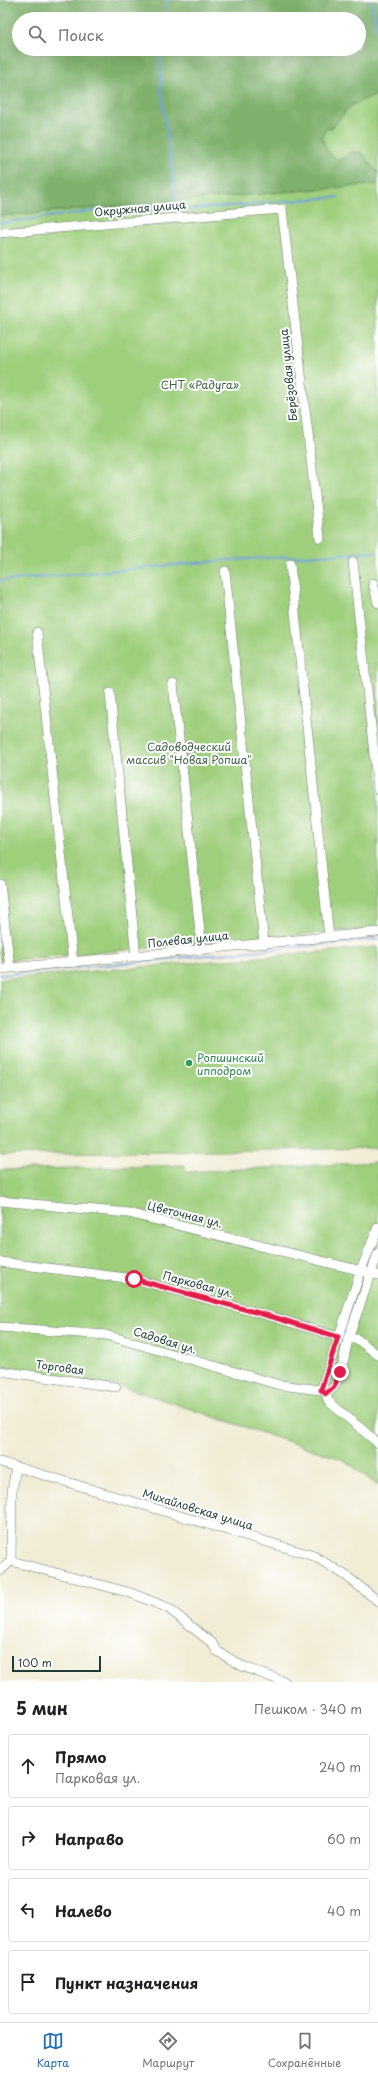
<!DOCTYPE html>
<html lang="ru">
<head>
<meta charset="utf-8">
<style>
  body { margin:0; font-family:"Playpen Sans",sans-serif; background:#f2f2f2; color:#202124 }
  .scale { position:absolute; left:12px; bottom:10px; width:89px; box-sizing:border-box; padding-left:4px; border:2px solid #1f3d34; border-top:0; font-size:11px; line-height:14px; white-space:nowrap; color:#1f3d34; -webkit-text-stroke:3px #fff; paint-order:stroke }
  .stop { position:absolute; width:12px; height:12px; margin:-9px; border:3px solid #e11d48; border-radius:50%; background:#fff }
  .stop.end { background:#e11d48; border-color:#fff; box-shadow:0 1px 4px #0008 }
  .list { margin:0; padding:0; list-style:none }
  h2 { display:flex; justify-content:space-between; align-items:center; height:52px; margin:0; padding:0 16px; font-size:17px }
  h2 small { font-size:13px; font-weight:400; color:#757577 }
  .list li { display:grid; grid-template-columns:26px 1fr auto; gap:12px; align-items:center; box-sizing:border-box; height:64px; margin:0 8px 8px; padding:0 8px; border:1px solid #e0e0e0; border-radius:4px }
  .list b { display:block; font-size:15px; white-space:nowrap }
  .list p { margin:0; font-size:13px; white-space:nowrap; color:#757577 }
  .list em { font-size:13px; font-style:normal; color:#757577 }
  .icon { flex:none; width:22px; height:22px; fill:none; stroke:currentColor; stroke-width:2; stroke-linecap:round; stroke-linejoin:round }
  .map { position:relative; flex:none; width:378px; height:1682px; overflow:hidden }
  .search { position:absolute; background:#fff; box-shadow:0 4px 16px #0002; left:12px; right:12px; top:12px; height:44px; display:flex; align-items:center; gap:10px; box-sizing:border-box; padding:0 14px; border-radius:22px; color:#757577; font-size:15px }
  .sheet { height:340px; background:#fff }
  nav { display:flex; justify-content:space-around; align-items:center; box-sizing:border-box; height:56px; border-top:1px solid #e0e0e0; background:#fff; font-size:11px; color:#757577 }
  nav a { display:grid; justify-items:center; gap:2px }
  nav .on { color:#1f6fb2 }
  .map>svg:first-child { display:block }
  .green { fill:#9fce7c; stroke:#5f8658 }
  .forest { fill:#7fb16c; stroke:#4f7750; fill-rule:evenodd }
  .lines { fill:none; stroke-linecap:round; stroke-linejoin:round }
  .stream { stroke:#71a1db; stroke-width:2 }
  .minor-casing { stroke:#687a6c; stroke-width:10 }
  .minor { stroke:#fff; stroke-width:9 }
  .route { stroke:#e11d48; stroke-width:5 }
  .leisure-dot { fill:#2e9e5b; stroke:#fff; stroke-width:1.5 }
  .labels { text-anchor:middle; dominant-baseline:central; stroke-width:4; stroke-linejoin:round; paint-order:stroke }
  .street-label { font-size:11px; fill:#1f3d34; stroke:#fff }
  .park-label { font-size:11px; fill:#3f6146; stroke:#fff }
  .leisure-label { font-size:11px; fill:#27864d; stroke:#fff; text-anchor:start }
</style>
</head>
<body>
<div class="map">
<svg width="378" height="1682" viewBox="0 0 378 1682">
  <rect width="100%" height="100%" fill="#fff"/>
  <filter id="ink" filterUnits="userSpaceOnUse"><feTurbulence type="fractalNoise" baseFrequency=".025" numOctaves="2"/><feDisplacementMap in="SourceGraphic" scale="8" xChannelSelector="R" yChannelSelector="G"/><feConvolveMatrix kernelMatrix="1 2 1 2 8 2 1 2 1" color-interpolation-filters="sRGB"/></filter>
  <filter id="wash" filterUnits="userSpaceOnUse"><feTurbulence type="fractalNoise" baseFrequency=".012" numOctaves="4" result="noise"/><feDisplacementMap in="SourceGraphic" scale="16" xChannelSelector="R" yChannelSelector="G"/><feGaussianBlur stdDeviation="0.9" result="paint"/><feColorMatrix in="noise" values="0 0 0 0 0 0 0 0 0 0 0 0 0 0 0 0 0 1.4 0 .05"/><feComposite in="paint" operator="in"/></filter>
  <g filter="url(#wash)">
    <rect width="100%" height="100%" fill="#f1ecd5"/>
    <!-- green -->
    <path class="green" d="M378,95v78l-17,-21 -24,8 -10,-9 -5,-14 3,-7 8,-3 17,-21 20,-9z
      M378,184v744l-378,33v-745z
      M378,947v201l-378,7v-176z
      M378,1162v324l-34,-26 -223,-74 -121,-17v-199l185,-5 1,7z"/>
    <!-- forest -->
    <path class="forest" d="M0,0h378v95l-8,2 -20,9 -17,21 -8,3 -3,7 5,14 10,9 8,-2 4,-6h12l17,21v11l-378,32zM19,19h340v30h-340z"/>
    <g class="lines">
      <!-- stream -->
      <path class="stream" d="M371,0l7,36
        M163,19l4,-19
        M181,210l157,-13
        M0,223l94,-12 83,-4 -16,-119 -1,-39
        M0,581l228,-21 148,-8
        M0,975l378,-36"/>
    </g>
  </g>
  <g filter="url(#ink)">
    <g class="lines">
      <!-- minor casing -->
      <g class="minor-casing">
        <path id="minor" d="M0,233l282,-24 38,329
          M353,562l25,228
          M290,564l39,373
          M225,571l39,373
          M373,583l5,20
          M37,632l36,331
          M173,684l29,266
          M110,693l26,264
          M0,884l10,84
          M0,969l378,-37
          M0,1201l128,12 250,62
          M0,1262l134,17 139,38 65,20
          M0,1327l106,8 174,50 41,5 5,3 2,8 50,42
          M348,1339h9l21,16
          M0,1371l116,16
          M321,1390l40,-120 17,-43
          M326,1394l8,-7 7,-15 7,-33 30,-86
          M0,1462l314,94 31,19 33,26
          M16,1467l-4,24 -1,70 120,32 37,15 44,35 5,8 25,15 43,16
          M0,1571l11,-10"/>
      </g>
      <!-- minor -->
      <use href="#minor" class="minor"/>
    </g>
  </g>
  <g class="lines" filter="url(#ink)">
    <!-- route -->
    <path class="route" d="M134,1279l139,38 65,20 -17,53 5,4 8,-7 6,-15"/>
  </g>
  <!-- markers -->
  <circle class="leisure-dot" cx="189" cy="1063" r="4"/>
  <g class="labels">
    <!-- street labels -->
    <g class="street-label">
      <text transform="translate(140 208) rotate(-5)">Окружная улица</text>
      <text transform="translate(288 375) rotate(-96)">Берёзовая улица</text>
      <text transform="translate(188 939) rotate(-6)">Полевая улица</text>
      <text transform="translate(185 1214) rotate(14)">Цветочная ул.</text>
      <text transform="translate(198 1284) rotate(15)">Парковая ул.</text>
      <text transform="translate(165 1340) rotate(17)">Садовая ул.</text>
      <text transform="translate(60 1367) rotate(8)">Торговая</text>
      <text transform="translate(198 1509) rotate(17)">Михайловская улица</text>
    </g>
    <!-- park labels -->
    <g class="park-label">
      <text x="200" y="384">СНТ «Радуга»</text>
      <text x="189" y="746">Садоводческий<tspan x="189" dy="13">массив "Новая Ропша"</tspan></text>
    </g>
    <!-- leisure labels -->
    <g class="leisure-label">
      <text x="197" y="1057">Ропшинский<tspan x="197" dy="13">ипподром</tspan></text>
    </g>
  </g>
</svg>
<div class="scale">100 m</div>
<div class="stop" style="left:134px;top:1279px"></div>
<div class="stop end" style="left:340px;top:1372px"></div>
<div class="search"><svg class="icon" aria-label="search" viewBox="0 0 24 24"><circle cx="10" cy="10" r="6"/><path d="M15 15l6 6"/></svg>Поиск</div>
</div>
<section class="sheet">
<h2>5 мин<small>Пешком · 340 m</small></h2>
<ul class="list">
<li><svg class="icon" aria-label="ahead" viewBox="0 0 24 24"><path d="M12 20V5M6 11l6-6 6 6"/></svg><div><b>Прямо</b><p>Парковая ул.</p></div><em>240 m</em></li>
<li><svg class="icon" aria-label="right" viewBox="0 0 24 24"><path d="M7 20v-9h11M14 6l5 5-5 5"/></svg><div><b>Направо</b></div><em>60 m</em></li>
<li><svg class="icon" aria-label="left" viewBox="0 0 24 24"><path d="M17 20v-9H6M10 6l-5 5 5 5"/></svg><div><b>Налево</b></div><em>40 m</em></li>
<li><svg class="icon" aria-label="arrive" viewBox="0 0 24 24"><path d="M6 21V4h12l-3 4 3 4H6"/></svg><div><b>Пункт назначения</b></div></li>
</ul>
</section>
<nav>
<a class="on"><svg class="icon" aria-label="map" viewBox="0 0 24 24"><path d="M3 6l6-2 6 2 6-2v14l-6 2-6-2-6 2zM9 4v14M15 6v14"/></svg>Карта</a>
<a><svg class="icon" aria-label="directions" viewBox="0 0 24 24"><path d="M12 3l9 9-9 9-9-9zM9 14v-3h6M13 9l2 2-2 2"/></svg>Маршрут</a>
<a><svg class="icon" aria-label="saved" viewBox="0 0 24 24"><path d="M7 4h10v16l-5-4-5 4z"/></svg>Сохранённые</a>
</nav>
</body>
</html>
